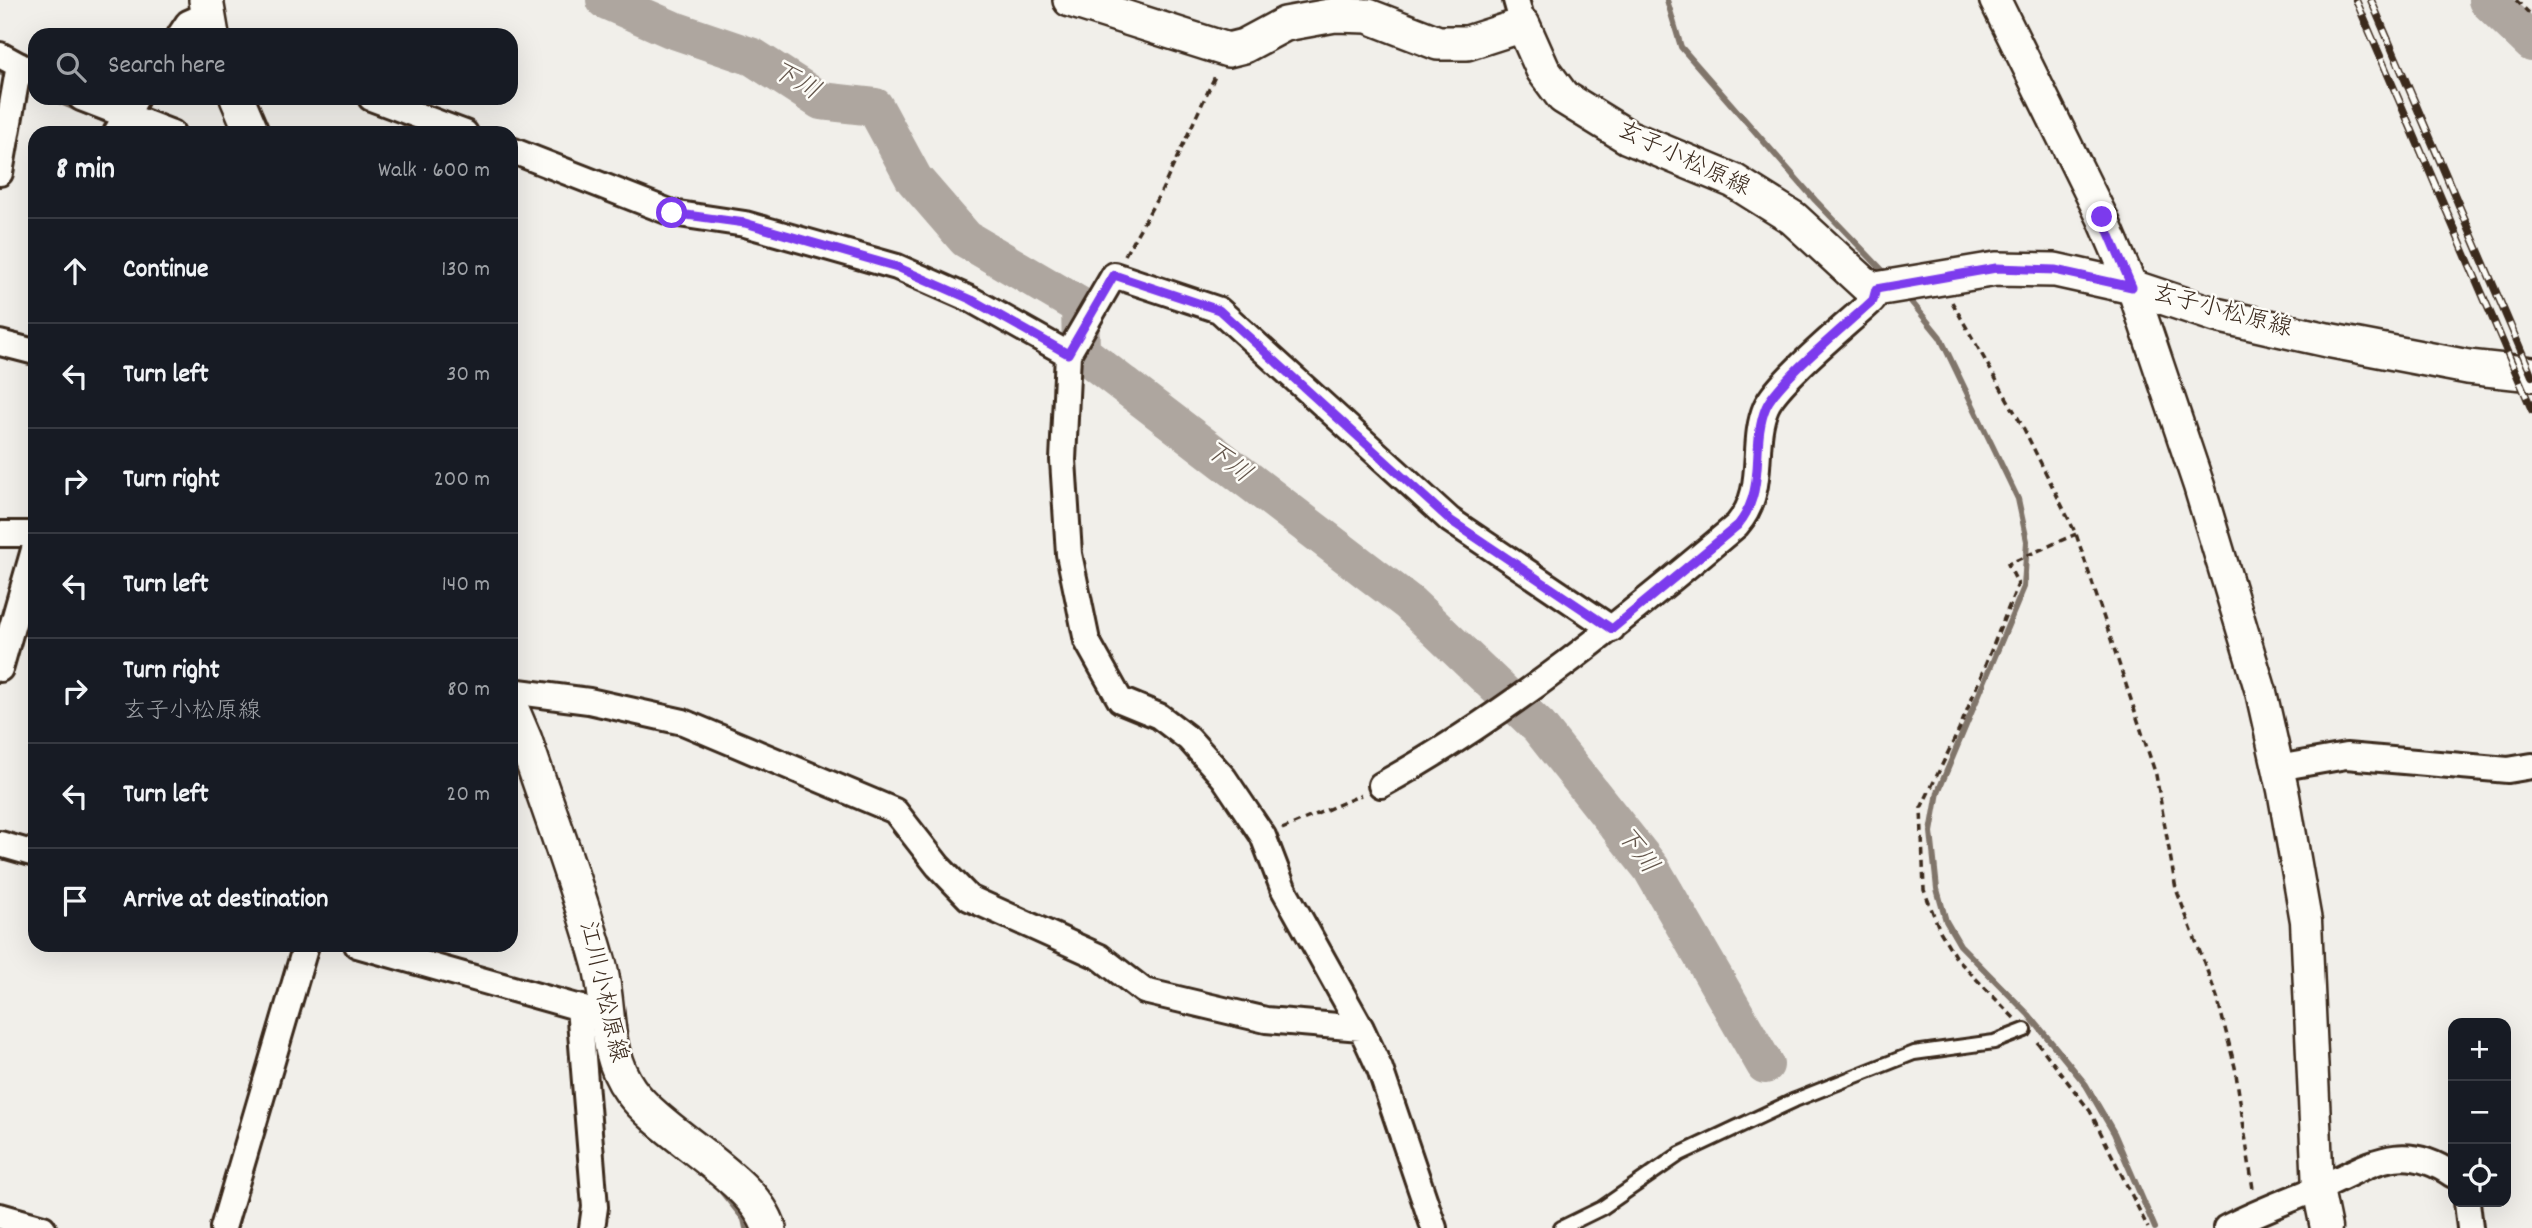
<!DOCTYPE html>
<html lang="en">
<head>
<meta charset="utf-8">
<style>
  body { margin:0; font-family:Dekko,"Klee One",sans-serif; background:#20242c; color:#f1f3f6 }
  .controls { position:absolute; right:21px; bottom:21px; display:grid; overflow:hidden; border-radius:14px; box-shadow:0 7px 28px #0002 }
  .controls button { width:63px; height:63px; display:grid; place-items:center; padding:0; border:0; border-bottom:2px solid #363941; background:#171b24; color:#f1f3f6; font:35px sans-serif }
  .stop { position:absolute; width:21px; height:21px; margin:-16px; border:5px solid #7c3aed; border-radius:50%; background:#fff }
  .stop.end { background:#7c3aed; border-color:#fff; box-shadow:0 2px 7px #0008 }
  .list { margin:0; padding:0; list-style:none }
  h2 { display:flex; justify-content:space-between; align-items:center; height:91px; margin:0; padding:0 28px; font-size:30px }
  h2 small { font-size:23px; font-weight:400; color:#9ea1a6 }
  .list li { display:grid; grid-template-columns:46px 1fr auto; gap:21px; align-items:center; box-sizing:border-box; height:105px; padding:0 28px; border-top:2px solid #363941 }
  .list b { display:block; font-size:26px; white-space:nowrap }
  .list p { margin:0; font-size:23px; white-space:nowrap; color:#9ea1a6 }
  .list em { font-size:23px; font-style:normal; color:#9ea1a6 }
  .icon { flex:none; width:38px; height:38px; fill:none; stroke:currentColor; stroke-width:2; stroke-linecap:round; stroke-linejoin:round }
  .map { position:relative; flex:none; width:2532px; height:1228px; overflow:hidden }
  .search { position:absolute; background:#171b24; box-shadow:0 7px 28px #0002; left:28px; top:28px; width:490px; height:77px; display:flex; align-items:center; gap:18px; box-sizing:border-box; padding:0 24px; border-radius:21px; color:#9ea1a6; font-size:26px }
  .panel { position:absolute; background:#171b24; box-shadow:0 7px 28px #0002; left:28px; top:126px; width:490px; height:826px; border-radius:21px }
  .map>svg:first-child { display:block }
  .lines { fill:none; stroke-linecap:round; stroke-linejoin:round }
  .stream { stroke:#80746b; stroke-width:6 }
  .river { stroke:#aea69f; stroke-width:38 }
  .service-casing { stroke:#3b2a1e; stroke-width:18 }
  .minor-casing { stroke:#3b2a1e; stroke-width:30 }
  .tertiary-casing { stroke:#3b2a1e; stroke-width:35 }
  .secondary-casing { stroke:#3b2a1e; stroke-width:38 }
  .path { stroke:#3b2a1e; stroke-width:3.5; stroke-dasharray:7 5; stroke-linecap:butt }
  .service { stroke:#fdfcf7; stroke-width:12 }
  .minor { stroke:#fdfcf7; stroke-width:24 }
  .tertiary { stroke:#fdfcf7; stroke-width:30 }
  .secondary { stroke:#fdfcf7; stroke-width:33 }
  .rail-casing { stroke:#3b2a1e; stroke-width:8 }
  .rail { stroke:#fdfcf7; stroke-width:5; stroke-dasharray:16; stroke-linecap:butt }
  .route { stroke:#7c3aed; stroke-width:9 }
  .labels { text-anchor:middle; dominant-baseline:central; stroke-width:5; stroke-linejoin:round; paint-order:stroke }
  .street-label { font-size:24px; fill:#3b2a1e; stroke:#fdfcf7 }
  .water-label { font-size:26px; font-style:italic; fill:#63554b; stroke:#fdfcf7 }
</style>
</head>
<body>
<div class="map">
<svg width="2532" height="1228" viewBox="0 0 2532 1228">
  <rect width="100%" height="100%" fill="#f1efea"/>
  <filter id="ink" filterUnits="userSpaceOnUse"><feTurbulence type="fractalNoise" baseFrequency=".0143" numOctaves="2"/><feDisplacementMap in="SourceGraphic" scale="14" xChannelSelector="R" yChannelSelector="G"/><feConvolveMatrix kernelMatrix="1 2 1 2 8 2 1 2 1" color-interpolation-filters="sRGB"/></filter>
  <g filter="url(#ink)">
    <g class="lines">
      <!-- stream -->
      <path class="stream" d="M1667,0l14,47 134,153 73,76
        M0,72l11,6
        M21,83l14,7
        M51,98l62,26
        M1905,294l35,43 78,162 9,42 -3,46 -86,205 -7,40 6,57 9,32 14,24 69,70 57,70 28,48 41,95
        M718,1187l26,32 2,9"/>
      <!-- river -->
      <path class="river" d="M605,0l66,29 82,28 68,44 54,6 39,72 52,60 114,67 1,46 328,251 130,124 112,141 114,197
        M2487,0l45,43"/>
      <!-- service casing -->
      <g class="service-casing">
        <path id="service" d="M1561,1228l41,-20 78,-54 115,-54 119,-47 80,-11 31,-12"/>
      </g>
      <!-- minor casing -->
      <g class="minor-casing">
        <path id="minor" d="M1516,0l7,25
          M180,35l8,-12 18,-8
          M0,55l35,19
          M81,98l91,35
          M371,98l94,35
          M116,133l20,-35
          M511,150l161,63 73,11 152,43 75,33 96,54
          M0,173l19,-108
          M0,343l35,9
          M0,534h35
          M0,669l35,-123
          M511,691l78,10 94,21 212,89 43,55 31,32 131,59 44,34 122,29 95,8
          M2278,768l68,-12 162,14 24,-4
          M1381,785c130,-72 243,-165 356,-260 31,-36 13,-80 29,-118 12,-27 83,-84 107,-107l3,-11
          M0,844l35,10
          M357,945l248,70
          M579,1007l16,200 -3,21
          M2467,1202l3,26
          M0,1216l43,12
          M223,1228l83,-283
          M1434,1228l-54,-159 -19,-41 -78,-140 -20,-52 -39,-58 -35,-39 -30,-23 -39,-16 -33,-59 -18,-87 -6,-94 5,-106 46,-79 105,35 231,210 162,109
          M2226,1228c29,-15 58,-26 88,-38 52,-21 84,-53 139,-15"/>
      </g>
      <!-- tertiary casing -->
      <g class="tertiary-casing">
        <path id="tertiary" d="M1995,0l107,217 30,70 67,199 62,206 22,98 23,131 12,268 8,39"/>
      </g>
      <!-- secondary casing -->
      <g class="secondary-casing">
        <path id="secondary" d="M206,0l6,35
          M1070,0l158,50 16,-4 41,-22 50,-9 33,1 70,27h29l56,-18 20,45 20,27 65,40 106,44 59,37 73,67 10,4 120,-20 59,1 77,17 84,28 111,25 141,27 64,7
          M237,98l15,35
          M511,707l14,33c25,74 53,147 74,223 12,43 3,88 31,127 32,45 125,89 139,138"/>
      </g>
      <!-- path -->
      <path class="path" d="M2516,0l16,16
        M1125,255l37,-65 54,-116
        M1952,302l70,123 54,109 80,241 20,114 41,108 18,70 18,122
        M1282,829l79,-34
        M2014,1018l-58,-60 -16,-27 -16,-41 -3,-82 38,-78 59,-146 -10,-20 68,-30
        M2037,1042l53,69 58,117"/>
      <!-- service -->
      <use href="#service" class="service"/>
      <!-- minor -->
      <use href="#minor" class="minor"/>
      <!-- tertiary -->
      <use href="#tertiary" class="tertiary"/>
      <!-- secondary -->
      <use href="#secondary" class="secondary"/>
      <!-- rail casing -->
      <g class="rail-casing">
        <path id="rail" d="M2356,0l176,410
          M2371,0l161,376"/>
      </g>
      <!-- rail -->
      <use href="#rail" class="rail"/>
    </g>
  </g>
  <g class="lines" filter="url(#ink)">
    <!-- route -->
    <path class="route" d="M672,213l73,10 152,44 75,33 96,54 46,-79 105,35 231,210 162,109 126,-104c30,-37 12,-80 28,-118 12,-27 83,-84 107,-107l3,-11 120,-21 59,2 77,17 -30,-70"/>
  </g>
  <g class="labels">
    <!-- street labels -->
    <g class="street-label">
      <text transform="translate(1683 160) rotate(25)">玄子小松原線</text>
      <text transform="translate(2222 312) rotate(15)">玄子小松原線</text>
      <text transform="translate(602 992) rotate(77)">江川小松原線</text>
    </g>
    <!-- water labels -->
    <g class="water-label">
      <text transform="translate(795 82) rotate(30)">下川</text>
      <text transform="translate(1227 463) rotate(37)">下川</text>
      <text transform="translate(1636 851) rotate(53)">下川</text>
    </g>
  </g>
</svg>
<div class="controls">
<button>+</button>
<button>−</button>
<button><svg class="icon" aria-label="locate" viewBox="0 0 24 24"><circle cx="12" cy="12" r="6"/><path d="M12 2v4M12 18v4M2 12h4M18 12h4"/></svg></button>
</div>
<div class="stop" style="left:672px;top:213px"></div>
<div class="stop end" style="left:2102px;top:217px"></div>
<div class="search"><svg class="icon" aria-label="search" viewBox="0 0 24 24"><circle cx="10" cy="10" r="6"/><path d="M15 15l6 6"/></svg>Search here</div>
<section class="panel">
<h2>8 min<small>Walk · 600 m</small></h2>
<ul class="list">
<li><svg class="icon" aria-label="ahead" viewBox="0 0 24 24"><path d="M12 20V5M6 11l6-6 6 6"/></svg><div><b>Continue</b></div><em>130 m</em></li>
<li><svg class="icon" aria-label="left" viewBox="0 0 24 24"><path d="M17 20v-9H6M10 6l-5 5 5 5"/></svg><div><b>Turn left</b></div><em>30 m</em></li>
<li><svg class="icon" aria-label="right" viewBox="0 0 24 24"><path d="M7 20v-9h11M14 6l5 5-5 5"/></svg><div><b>Turn right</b></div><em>200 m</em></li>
<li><svg class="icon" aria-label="left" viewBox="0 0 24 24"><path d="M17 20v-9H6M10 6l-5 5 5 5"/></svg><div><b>Turn left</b></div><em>140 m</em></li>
<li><svg class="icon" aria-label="right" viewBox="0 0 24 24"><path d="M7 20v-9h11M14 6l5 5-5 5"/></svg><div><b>Turn right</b><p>玄子小松原線</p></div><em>80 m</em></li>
<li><svg class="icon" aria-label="left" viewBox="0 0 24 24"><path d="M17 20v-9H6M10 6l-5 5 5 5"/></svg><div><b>Turn left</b></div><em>20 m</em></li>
<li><svg class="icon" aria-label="arrive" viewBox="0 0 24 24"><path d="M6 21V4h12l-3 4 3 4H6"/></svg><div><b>Arrive at destination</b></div></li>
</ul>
</section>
</div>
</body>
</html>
